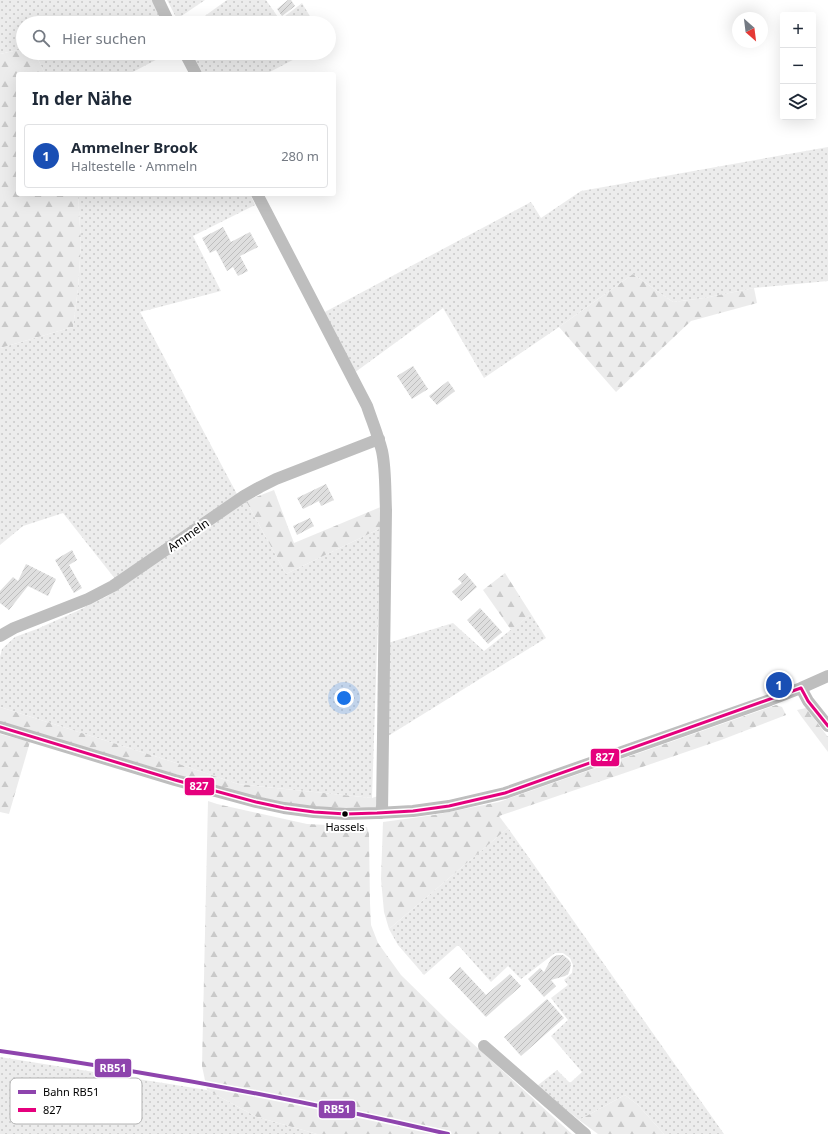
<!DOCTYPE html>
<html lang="de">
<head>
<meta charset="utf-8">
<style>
  body { margin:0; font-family:"Noto Sans",sans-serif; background:#f2f2f3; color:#1f2937 }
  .controls { position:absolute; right:12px; top:12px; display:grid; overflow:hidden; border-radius:4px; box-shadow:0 4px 16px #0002 }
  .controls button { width:36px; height:36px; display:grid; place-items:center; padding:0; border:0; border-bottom:1px solid #e0e1e3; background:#fff; color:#1f2937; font:20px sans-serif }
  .compass { position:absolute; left:732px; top:12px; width:36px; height:36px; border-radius:50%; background:#fff; box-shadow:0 4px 16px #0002; rotate:152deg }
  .you { position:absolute; left:344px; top:698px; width:14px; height:14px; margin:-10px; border:3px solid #fff; border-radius:50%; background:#1a73e8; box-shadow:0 0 0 6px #1a73e833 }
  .badge { display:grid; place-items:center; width:26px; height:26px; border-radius:50%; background:#d93025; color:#fff; font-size:13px; font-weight:700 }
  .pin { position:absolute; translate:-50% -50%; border:2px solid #fff; box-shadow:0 1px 4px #0006 }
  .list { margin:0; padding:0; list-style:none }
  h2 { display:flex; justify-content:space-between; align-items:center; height:52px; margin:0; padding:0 16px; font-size:17px }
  h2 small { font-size:13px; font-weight:400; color:#747a83 }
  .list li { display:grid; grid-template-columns:26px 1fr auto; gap:12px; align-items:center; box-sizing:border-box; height:64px; margin:0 8px 8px; padding:0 8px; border:1px solid #e0e1e3; border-radius:4px }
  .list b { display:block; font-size:15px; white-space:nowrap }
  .list p { margin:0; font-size:13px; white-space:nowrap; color:#747a83 }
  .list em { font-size:13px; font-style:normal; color:#747a83 }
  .icon { flex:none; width:22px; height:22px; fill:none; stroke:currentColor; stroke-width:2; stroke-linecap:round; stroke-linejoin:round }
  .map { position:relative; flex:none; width:828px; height:1134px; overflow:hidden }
  .search { position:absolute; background:#fff; box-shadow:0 4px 16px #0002; left:16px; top:16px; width:320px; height:44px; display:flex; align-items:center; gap:10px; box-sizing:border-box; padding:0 14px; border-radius:22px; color:#747a83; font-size:15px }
  .panel { position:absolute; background:#fff; box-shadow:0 4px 16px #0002; left:16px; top:72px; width:320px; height:124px; border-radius:4px }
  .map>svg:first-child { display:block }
  .grass { fill:url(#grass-dots) }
  .forest { fill:url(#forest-firs) }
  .building { fill:url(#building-hatch) }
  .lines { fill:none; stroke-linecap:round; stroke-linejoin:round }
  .street { stroke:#bebebe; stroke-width:12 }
  .bus-1-casing { stroke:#fff; stroke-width:6 }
  .bus-1 { stroke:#e5007d; stroke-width:3 }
  .rail-1-casing { stroke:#fff; stroke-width:7 }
  .rail-1 { stroke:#8e44ad; stroke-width:4 }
  .bus-dot { fill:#000; stroke:#fff; stroke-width:1.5 }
  .labels { text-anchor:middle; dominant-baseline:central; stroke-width:4; stroke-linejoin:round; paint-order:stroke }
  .bus-label { font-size:11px; fill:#000; stroke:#fff }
  .street-label { font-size:12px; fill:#000; stroke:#fff }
  .key { fill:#fff; stroke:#b2b2b2; stroke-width:1 }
  .key-label { font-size:11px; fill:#000 }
  .line-badge { stroke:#fff; stroke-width:1.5 }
  .badge-label { font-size:11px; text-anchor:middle; font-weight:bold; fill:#fff }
</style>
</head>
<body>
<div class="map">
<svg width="828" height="1134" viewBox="0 0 828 1134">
  <defs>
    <pattern id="grass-dots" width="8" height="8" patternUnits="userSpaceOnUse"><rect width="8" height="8" fill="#ececec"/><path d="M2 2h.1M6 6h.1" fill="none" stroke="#c9c9c9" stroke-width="1.8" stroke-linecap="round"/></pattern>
    <pattern id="forest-firs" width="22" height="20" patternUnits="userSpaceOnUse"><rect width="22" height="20" fill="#ececec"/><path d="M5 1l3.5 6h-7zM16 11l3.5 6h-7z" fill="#c9c9c9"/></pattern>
    <pattern id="building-hatch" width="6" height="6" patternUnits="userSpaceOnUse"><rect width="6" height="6" fill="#dfdfdf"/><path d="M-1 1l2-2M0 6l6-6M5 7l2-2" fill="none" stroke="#bebebe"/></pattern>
  </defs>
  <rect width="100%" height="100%" fill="#fff"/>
  <!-- grass -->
  <path class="grass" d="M0,0h152l12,23h-141v26l-23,5z
    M167,0h38l-28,19z
    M227,0h39l14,20 22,-17 12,20h-119z
    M35,53h134l-40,21h-84z
    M192,53h114l-40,21h-63z
    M828,147v134l-74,7 -50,10 -31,4 -40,-28 -74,53 -75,51 -41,-70 -89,65 -31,-60 208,-111 10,16 40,-27z
    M78,194h172l5,11 -62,31 28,55 -81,21 98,184 -122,84 -53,-67 -40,13 -23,19v-197l73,-21 5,-38 3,-45z
    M246,501l40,73 95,-46 -9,270 -134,-14 -65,-22 -173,-55v-50l2,-8 13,-12 22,-8 38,-17 31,-15z
    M531,614l15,24 -158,98v-93l65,-20 31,28z
    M508,828l216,306h-60l-26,-29 -13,-10 -46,25 -42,-34 20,-16 13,13 12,-11 -31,-36 17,-16 -17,-22 17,-13 -4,-5 8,-7 1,-8 -3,-7 -7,-5h-8l-34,26 -13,-13 -17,16 -33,-37 -34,30 -26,-30 -9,-16z
    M0,1057l207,33 50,27 60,17h-317z"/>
  <!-- forest -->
  <path class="forest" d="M23,49v4h12l10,21h-27v120h60l3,50 -3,45 -5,38 -73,21v-294z
    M633,274l40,28 31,-4 50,-10 3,15 -66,18 -75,71 -57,-65z
    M274,490l20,53 89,-37 -2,22 -95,46 -40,-73z
    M505,573l26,41 -20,16 -28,-40z
    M776,705l6,2 4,8 -65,25 -222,76 9,12 -119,101 -5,-17 -3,-33 2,-57 51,-7 65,-13z
    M0,707l173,55 65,22 134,14 6,-2 -1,12 -39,2 -48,-6 -54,-12 -236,-70z
    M806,708l22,29v15l-27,-36 -4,-6z
    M0,734l30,8 -21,72 -9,-2z
    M208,801l9,3 90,20 60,3 2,7 1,69 1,22 7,18 23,32 47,46 124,113h-255l-60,-17 -50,-27 -5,-24z
    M625,1095l13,10 26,29h-66l-19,-14z"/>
  <!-- building -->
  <path class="building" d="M288,0h3l4,6 -13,10 -5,-7z
    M223,227l8,15 19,-10 8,15 -18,9 8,15 -10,5 -5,-9 -6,4 -11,-21 -6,3 -8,-15z
    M413,366l15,23 -16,10 -15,-23z
    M448,381l7,10 -18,14 -8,-9z
    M326,484l8,16 -13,6 -2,-5 -16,8 -6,-11z
    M310,518l4,8 -17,9 -4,-9z
    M72,550l5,10 -8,5 13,23 -8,5 -19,-33z
    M26,564l30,15 -8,17 -20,-10 -19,24 -9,-7v-12l13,-14 5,4z
    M465,573l12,14 -16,14 -9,-9 10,-9 -4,-4z
    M480,608l22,24 -14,12 -21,-24z
    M558,955h5l5,4 3,4 -1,7 -2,4 -3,2 -14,4 5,6 -12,11 -16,-18 12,-11 4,4 7,-13 2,-2z
    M460,967l26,28 24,-21 11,12 -35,31 -37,-39z
    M547,999l17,19 -43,38 -17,-19z"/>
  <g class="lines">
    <!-- street -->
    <path class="street" d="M158,0l11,23
      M185,53l11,21
      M257,194l110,212c5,15 11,29 15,45 4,19 3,40 4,59l-4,303
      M0,636l14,-8 74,-29 25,-13 131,-90 16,-9 16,-8 103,-40
      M801,688l7,13 20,25
      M0,727l175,53 81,22 28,6 30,4 32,2 31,-1 36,-2 36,-5 56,-13 265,-93 31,-12 27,-12
      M484,1046l101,88"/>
    <!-- bus-1 casing -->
    <g class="bus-1-casing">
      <path id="bus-1" d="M801,688l7,13 20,25
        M0,727l175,53 81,22 28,6 30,4 32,2 31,-1 36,-2 36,-5 56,-13 296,-105"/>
    </g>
    <!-- bus-1 -->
    <use href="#bus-1" class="bus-1"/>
    <!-- rail-1 casing -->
    <g class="rail-1-casing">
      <path id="rail-1" d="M0,1051c151,21 300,49 448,83"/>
    </g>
    <!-- rail-1 -->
    <use href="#rail-1" class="rail-1"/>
  </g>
  <!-- markers -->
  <circle class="bus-dot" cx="345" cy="814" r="3.5"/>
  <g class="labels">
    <!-- bus labels -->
    <g class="bus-label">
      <text x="345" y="826">Hassels</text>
    </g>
    <!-- street labels -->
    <g class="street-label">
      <text transform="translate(188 535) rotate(-35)">Ammeln</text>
    </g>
  </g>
  <!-- legend -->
  <rect x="10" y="1078" width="132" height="46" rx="6" class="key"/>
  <rect x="18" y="1090" width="18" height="4" fill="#8e44ad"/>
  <rect x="18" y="1108" width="18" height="4" fill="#e5007d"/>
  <g class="key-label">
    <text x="43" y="1096">Bahn RB51</text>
    <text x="43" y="1114">827</text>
  </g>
  <g class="line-badge">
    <rect x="590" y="748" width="30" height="19" rx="4" fill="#e5007d"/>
    <rect x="184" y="777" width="31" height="19" rx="4" fill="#e5007d"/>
    <rect x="94" y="1058" width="38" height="20" rx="4" fill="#8e44ad"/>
    <rect x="318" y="1100" width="38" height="19" rx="4" fill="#8e44ad"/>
  </g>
  <g class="badge-label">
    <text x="605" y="761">827</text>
    <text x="199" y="790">827</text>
    <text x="113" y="1072">RB51</text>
    <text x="337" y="1113">RB51</text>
  </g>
</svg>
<div class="controls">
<button>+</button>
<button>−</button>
<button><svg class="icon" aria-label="layers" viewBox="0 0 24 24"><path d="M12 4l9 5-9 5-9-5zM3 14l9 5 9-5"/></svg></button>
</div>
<svg class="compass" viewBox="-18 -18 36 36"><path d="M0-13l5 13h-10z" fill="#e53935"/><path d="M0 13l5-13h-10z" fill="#747a83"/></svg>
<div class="you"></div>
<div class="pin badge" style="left:779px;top:685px;background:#1a4fb4">1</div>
<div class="search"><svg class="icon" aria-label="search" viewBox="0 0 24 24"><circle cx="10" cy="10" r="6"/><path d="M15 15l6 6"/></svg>Hier suchen</div>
<section class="panel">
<h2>In der Nähe<small></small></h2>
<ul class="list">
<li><span class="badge" style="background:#1a4fb4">1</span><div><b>Ammelner Brook</b><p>Haltestelle · Ammeln</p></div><em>280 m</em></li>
</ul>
</section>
</div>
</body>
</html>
